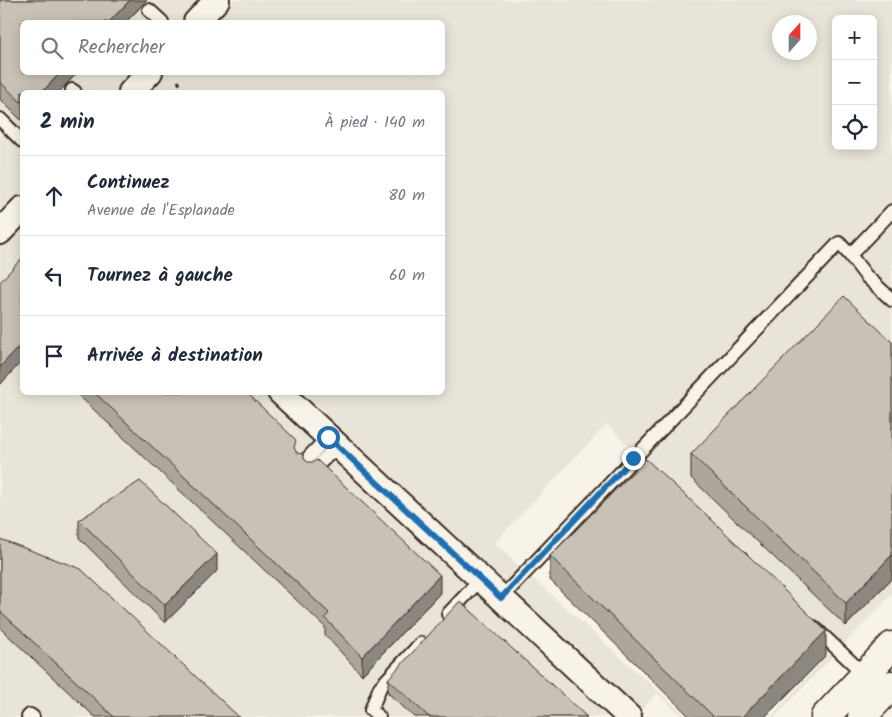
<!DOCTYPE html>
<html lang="fr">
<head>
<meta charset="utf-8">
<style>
  body { margin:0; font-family:Kalam,sans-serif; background:#f6f6f7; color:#1f2937 }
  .controls { position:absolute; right:15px; top:15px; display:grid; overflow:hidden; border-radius:8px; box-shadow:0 2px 12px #0003 }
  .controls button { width:45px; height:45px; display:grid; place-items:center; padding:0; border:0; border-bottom:1px solid #e0e1e3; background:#fff; color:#1f2937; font:25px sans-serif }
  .compass { position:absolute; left:772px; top:15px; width:45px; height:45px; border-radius:50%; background:#fff; box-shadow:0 2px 12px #0003; rotate:21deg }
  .stop { position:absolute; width:15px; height:15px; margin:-11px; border:4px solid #1f6fb2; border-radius:50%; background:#fff }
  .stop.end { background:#1f6fb2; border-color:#fff; box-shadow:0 1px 5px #0008 }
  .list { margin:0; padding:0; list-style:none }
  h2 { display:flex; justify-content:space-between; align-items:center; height:65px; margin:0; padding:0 20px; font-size:21px }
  h2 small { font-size:16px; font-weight:400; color:#747a83 }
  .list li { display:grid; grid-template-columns:32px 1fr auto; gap:15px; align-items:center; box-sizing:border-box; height:80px; padding:0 20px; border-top:1px solid #e0e1e3 }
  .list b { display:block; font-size:19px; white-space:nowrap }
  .list p { margin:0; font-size:16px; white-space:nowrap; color:#747a83 }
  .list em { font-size:16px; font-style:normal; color:#747a83 }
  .icon { flex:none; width:28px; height:28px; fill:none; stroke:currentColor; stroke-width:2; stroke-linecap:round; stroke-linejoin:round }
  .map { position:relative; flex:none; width:892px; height:717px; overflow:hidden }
  .search { position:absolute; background:#fff; box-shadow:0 2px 12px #0003; left:20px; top:20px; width:425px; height:55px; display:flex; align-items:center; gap:12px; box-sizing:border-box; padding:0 18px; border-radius:8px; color:#747a83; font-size:19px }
  .panel { position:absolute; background:#fff; box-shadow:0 2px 12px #0003; left:20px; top:90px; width:425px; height:305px; border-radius:8px }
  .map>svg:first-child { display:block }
  .built { fill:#e9e4d9; fill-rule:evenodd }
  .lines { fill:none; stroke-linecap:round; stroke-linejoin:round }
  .lane-casing { stroke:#3b2a1e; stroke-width:16 }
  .street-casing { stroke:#3b2a1e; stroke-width:28 }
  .secondary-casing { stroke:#3b2a1e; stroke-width:31 }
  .path { stroke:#3b2a1e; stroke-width:3; stroke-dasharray:4 4; stroke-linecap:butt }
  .lane { stroke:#f7f3e8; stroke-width:12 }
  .street { stroke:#f7f3e8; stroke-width:24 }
  .secondary { stroke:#f7f3e8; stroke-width:28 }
  .wall { fill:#aca69d; stroke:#3b2a1e }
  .shaded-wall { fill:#8c877f; stroke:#3b2a1e }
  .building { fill:#c8c1b6; stroke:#3b2a1e }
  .route { stroke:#1f6fb2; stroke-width:6 }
</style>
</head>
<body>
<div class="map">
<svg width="892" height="717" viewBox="0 0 892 717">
  <rect width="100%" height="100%" fill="#f7f3e8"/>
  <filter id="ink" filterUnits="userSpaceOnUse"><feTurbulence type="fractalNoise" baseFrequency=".02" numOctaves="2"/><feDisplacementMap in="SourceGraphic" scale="10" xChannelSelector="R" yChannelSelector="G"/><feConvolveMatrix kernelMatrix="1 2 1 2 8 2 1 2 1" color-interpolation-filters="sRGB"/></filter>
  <g filter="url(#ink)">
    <!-- built -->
    <path class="built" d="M0,0h892v594l-117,123h-4l58,-64 -222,-229 -113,119 193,174h-4l-26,-24 -22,24h-635zM836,19h37v127h-37zM22,22h420v50h-420zM780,22h30v30h-30zM22,92h420v300h-420z"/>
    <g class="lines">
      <!-- lane casing -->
      <g class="lane-casing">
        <path id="lane" d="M149,10l13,12
          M72,90l3,2
          M0,119l22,22
          M850,255l42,-44
          M302,464l26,-27
          M311,472l26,-26
          M501,598l338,-355 11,12 16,21 26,24
          M448,614l33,-35
          M814,627l51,48
          M28,717l2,-2 3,2
          M379,717l-8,-7 9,-23 41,-44"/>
      </g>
      <!-- street casing -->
      <g class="street-casing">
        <path id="street" d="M196,22l21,-22
          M131,92l19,-20
          M0,232l22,-23
          M280,392l349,325"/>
      </g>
      <!-- secondary casing -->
      <g class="secondary-casing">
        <path id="secondary" d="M825,717l67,-71
          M862,717l30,-32"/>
      </g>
      <!-- path -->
      <path class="path" d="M178,81l6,11"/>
      <!-- lane -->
      <use href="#lane" class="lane"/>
      <!-- street -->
      <use href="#street" class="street"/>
      <!-- secondary -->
      <use href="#secondary" class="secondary"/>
    </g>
    <!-- wall -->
    <path class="wall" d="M0,0h147l-21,22 -104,50h56l-19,20h-37v29l-22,-22z
      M892,342v236l-46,48 -155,-148v-24z
      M75,392h171l51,61 143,140 -78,82 -37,-40v-8z
      M79,520l138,51 -52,52 -86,-85z
      M0,539l239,178h-144l-95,-89z
      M550,556l276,99 -61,62h-75l-140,-137z
      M388,679l199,38h-173l-26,-24z"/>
    <!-- shaded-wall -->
    <path class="shaded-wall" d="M130,0h17l-21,22h-17z
      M61,72h17l-19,20h-17z
      M22,343v18l-22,24v-18z
      M217,554v17l-52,52v-18z
      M892,555v23l-46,48v-23z
      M440,575v18l-78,82v-18z
      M826,631v24l-61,62h-23z"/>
    <!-- building -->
    <path class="building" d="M0,0h130l-21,22h-87v50h39l-19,20h-20v11l-22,-21z
      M22,258v85l-22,24v-85z
      M844,296l48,46v213l-46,48 -155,-149z
      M94,392h152l50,48 -2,8 3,5 6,1 2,6 3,2h5l4,-2 123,115 -78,82 -37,-39 4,-5z
      M646,459l65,60 115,112 -84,86h-28l-164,-161z
      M140,481l77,73 -52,51 -86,-85z
      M0,539l81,30 158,148h-125l-114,-106z
      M460,601l127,116h-158l-41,-38z"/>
  </g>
  <g class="lines" filter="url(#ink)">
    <!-- route -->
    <path class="route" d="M328,437l173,161 132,-140"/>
  </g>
</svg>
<div class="controls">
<button>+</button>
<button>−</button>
<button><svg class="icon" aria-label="locate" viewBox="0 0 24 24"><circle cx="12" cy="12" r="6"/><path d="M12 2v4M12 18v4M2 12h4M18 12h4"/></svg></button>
</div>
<svg class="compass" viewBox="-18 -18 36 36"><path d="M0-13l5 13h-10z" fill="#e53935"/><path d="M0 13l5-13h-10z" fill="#747a83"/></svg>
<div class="stop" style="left:328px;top:437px"></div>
<div class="stop end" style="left:633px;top:458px"></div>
<div class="search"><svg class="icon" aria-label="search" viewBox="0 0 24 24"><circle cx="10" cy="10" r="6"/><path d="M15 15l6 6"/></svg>Rechercher</div>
<section class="panel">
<h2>2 min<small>À pied · 140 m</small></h2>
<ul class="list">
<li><svg class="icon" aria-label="ahead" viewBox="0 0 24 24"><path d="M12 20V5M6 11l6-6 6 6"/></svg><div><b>Continuez</b><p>Avenue de l'Esplanade</p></div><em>80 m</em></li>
<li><svg class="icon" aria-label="left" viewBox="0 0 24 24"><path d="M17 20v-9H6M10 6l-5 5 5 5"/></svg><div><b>Tournez à gauche</b></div><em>60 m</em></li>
<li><svg class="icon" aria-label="arrive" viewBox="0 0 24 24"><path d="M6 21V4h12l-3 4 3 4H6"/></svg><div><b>Arrivée à destination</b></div></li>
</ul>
</section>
</div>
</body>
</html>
